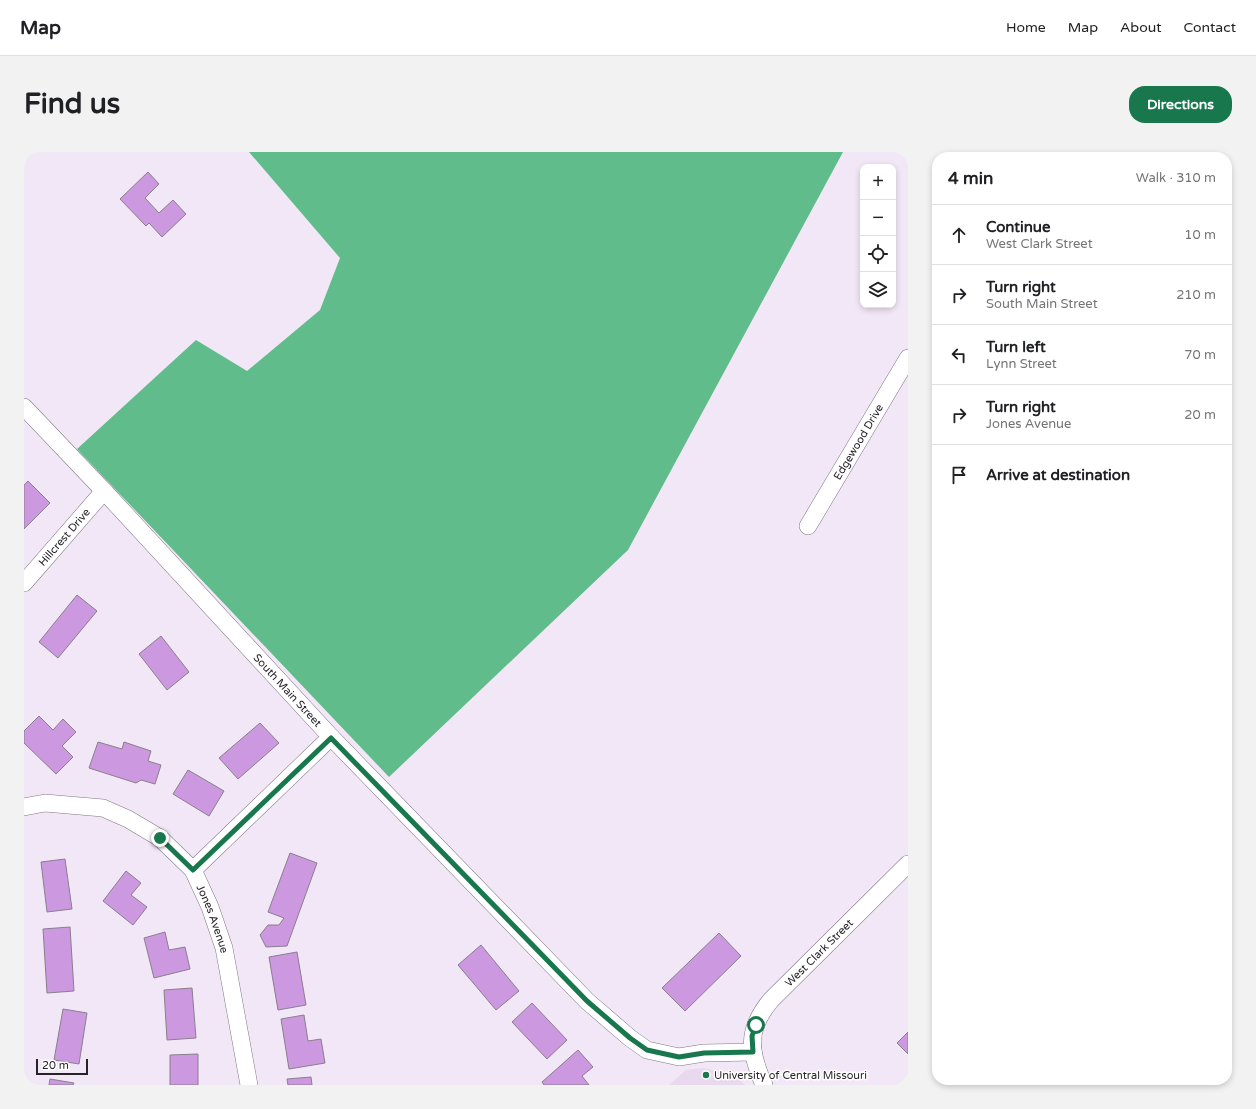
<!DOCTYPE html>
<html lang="en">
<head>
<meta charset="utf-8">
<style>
  body { margin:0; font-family:"Varela Round",sans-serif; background:#f2f2f2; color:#202124 }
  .controls { position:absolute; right:12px; top:12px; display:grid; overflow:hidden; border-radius:8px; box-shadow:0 2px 6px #0003 }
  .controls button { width:36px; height:36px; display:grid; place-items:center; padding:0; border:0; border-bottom:1px solid #e0e0e0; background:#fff; color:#202124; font:20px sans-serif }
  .scale { position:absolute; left:12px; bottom:10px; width:52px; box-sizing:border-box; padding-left:4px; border:2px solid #272329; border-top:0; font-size:11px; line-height:14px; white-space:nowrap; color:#272329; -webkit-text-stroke:3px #fff; paint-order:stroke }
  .stop { position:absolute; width:12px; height:12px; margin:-9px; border:3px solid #19774d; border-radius:50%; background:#fff }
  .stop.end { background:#19774d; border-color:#fff; box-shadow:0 1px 4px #0008 }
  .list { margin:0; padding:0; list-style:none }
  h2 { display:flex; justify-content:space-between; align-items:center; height:52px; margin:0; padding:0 16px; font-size:17px }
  h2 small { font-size:13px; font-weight:400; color:#757577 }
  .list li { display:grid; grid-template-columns:26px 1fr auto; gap:12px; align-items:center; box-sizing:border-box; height:60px; padding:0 16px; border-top:1px solid #e0e0e0 }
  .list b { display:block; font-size:15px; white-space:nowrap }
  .list p { margin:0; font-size:13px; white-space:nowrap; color:#757577 }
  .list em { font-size:13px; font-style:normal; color:#757577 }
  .icon { flex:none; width:22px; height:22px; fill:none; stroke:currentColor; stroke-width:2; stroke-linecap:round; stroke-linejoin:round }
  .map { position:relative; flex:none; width:884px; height:933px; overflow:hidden; border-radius:16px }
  header { display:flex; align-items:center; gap:24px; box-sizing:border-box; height:56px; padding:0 20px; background:#fff; border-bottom:1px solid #e0e0e0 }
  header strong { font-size:19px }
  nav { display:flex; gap:22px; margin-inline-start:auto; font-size:14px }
  .intro { display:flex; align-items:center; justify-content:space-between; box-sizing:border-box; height:96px; padding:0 24px }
  h1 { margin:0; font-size:28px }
  .button { padding:10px 18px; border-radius:16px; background:#19774d; color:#fff; font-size:14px; font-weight:700 }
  main { display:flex; gap:24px; padding:0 24px }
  aside { flex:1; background:#fff; border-radius:16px; box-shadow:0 2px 6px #0003 }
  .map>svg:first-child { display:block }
  .built { fill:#e9d9ef }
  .forest { fill:#61bc8b }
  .building { fill:#cc98df; stroke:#897f8d }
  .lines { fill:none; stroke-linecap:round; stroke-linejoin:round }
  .minor-casing { stroke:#817785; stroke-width:18 }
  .minor { stroke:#fff; stroke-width:17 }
  .route { stroke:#19774d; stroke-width:5 }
  .poi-dot { fill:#19774d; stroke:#fff; stroke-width:1.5 }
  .labels { text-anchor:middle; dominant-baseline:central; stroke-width:3; stroke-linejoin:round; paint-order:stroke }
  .street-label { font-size:11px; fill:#272329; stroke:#fff }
  .poi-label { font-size:11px; fill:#272329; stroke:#fff; text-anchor:start }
</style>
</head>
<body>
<header>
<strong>Map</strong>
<nav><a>Home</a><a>Map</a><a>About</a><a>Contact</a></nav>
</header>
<div class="intro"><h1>Find us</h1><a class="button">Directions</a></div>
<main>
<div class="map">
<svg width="884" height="933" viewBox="0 0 884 933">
  <rect width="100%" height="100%" fill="#f2e7f6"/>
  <!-- built -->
  <path class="built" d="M678,916l25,4 11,6 7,7h-76l17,-15z"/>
  <!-- forest -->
  <path class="forest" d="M225,0h594l-215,398 -239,227 -312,-328 119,-109 51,31 73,-61 20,-52z"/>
  <!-- building -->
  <path class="building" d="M124,20l11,12 -14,14 14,15 14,-13 13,14 -24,23 -13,-14 -3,3 -26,-27z
    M4,329l22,22 -26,26v-44z
    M53,443l20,16 -39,47 -19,-16z
    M137,484l28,36 -22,18 -28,-36z
    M15,564l14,14 10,-11 13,13 -14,14 11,11 -17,17 -32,-31v-12z
    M236,571l19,20 -41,36 -19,-21z
    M74,590l24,7 2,-7 27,9 -3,10 13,4 -6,19 -14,-4 -5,3 -47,-15z
    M164,618l36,21 -15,25 -36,-22z
    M266,701l27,10 -30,83 -21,1 -6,-12 8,-10h11l5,-7 -16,-6z
    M41,707l7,50 -25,3 -6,-50z
    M102,719l15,12 -10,12 16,12 -14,18 -30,-24z
    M46,775l4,64 -27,2 -4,-64z
    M141,780l4,18 16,-3 5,22 -36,9 -10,-40z
    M695,781l22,23 -56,55 -23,-23z
    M457,793l38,46 -23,19 -38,-45z
    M273,800l9,53 -28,5 -9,-53z
    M168,836l4,50 -29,2 -3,-50z
    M508,851l35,37 -20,19 -35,-37z
    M39,857l24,4 -8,51 -25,-4z
    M280,863l4,26 13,-2 4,24 -36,6 -8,-50z
    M884,880v22l-11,-11z
    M554,898l15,17 -11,9 7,9h-45l-2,-3z
    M174,902v31h-28v-30z
    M287,925l1,8h-24l-1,-6z
    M26,927l24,4 -1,2h-24z"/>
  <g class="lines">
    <!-- minor casing -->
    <g class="minor-casing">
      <g id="minor">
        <path id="s1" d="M0,255l80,84 227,246 256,264 43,37 17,12 32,7 25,-4 49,-1"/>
        <path id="s2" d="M784,374l100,-168"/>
        <path id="s3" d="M0,431l80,-92"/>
        <path id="s4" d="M0,655l21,-4 58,5 25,11 32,19 33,32 17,37 14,41 25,137"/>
        <path d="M169,718l138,-133"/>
        <path id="s5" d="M740,933c-15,-34 -18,-55 7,-85l137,-136"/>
      </g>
    </g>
    <!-- minor -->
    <use href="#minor" class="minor"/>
  </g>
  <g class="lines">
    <!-- route -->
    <path class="route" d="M136,686l33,32 138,-132 256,263 43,37 17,12 32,7 25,-4 49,-1 -1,-16 4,-11"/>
  </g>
  <!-- markers -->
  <circle class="poi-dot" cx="682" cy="923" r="4"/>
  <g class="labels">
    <!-- street labels -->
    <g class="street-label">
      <text stroke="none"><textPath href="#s2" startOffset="98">Edgewood Drive</textPath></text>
      <text stroke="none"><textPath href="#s3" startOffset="61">Hillcrest Drive</textPath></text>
      <text stroke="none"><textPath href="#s1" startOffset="387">South Main Street</textPath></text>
      <text stroke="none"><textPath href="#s4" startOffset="243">Jones Avenue</textPath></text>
      <text stroke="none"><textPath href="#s5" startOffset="159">West Clark Street</textPath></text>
    </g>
    <!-- poi labels -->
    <g class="poi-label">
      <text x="690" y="923">University of Central Missouri</text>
    </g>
  </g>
</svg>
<div class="controls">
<button>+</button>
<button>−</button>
<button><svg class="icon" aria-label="locate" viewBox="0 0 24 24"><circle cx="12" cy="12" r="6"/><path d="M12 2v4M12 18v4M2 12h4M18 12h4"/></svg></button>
<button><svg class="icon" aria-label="layers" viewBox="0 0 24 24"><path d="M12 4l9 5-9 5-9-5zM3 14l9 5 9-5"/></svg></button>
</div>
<div class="scale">20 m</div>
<div class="stop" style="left:732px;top:873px"></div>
<div class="stop end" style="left:136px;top:686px"></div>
</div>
<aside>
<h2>4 min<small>Walk · 310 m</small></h2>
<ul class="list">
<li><svg class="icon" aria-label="ahead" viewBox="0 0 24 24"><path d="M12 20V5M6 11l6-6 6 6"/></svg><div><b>Continue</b><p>West Clark Street</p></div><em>10 m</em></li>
<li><svg class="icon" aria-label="right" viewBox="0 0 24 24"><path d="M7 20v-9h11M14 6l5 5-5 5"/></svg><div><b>Turn right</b><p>South Main Street</p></div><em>210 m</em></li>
<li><svg class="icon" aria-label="left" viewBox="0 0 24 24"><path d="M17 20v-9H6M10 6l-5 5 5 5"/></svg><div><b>Turn left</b><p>Lynn Street</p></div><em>70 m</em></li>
<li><svg class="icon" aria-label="right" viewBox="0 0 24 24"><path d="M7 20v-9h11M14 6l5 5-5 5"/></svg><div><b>Turn right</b><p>Jones Avenue</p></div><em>20 m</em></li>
<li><svg class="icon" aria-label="arrive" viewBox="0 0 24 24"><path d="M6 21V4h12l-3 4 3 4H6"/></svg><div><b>Arrive at destination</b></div></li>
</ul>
</aside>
</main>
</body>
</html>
